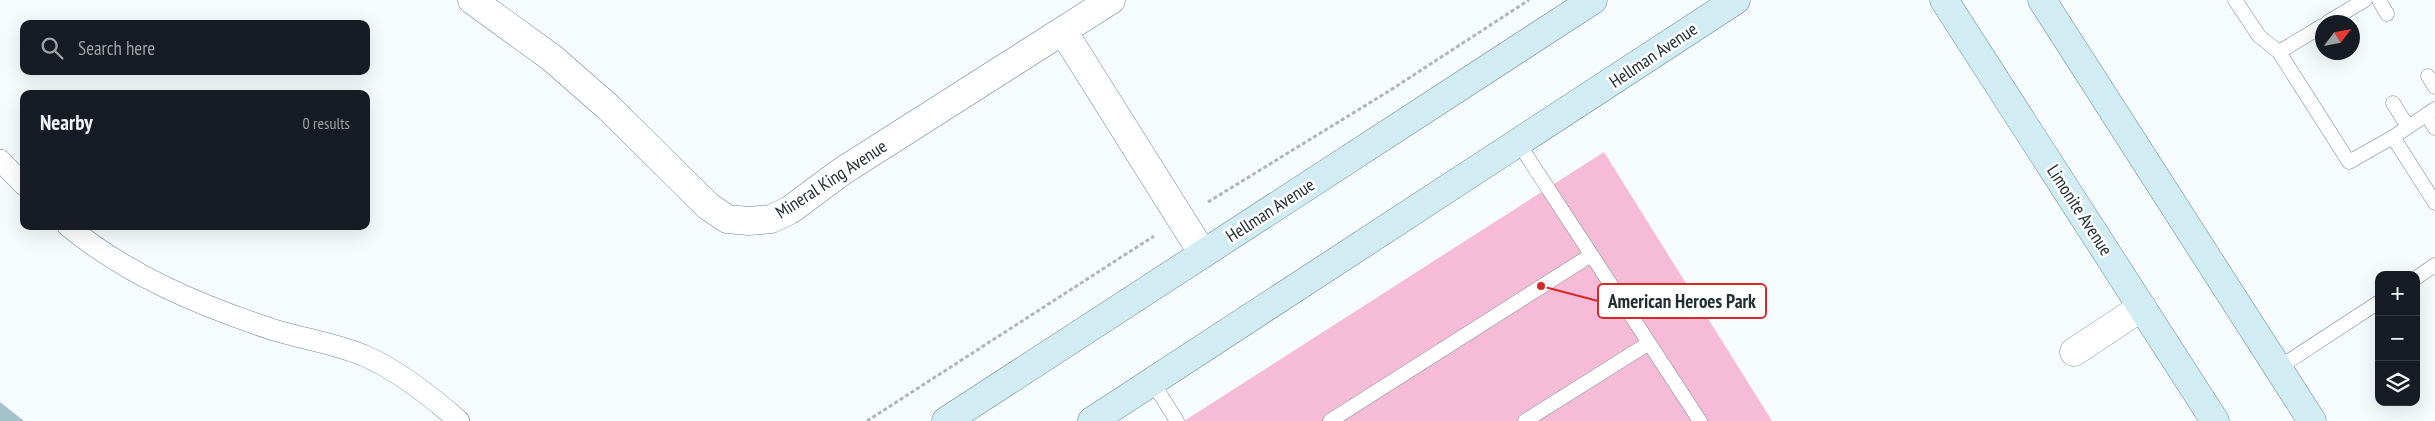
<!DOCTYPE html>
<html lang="en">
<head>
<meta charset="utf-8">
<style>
  body { margin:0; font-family:"PT Sans Narrow",sans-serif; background:#242831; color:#f1f3f6 }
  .controls { position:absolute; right:15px; bottom:15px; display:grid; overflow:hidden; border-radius:10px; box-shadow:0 5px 20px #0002 }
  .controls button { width:45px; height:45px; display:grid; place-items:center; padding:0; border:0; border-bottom:1px solid #363941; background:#171b24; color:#f1f3f6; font:25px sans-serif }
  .compass { position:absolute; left:2315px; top:15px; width:45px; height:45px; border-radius:50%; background:#171b24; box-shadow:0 5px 20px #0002; rotate:58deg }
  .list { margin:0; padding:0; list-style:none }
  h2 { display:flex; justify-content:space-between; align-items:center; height:65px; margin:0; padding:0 20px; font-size:21px }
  h2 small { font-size:16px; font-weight:400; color:#9ea1a6 }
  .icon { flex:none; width:28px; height:28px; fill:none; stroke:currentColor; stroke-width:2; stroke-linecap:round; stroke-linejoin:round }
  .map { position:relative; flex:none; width:2435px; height:421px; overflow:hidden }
  .search { position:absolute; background:#171b24; box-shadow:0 5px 20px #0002; left:20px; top:20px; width:350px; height:55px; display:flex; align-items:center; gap:12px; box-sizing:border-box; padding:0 18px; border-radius:10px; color:#9ea1a6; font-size:19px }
  .panel { position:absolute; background:#171b24; box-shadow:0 5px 20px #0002; left:20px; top:90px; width:350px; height:140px; border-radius:10px }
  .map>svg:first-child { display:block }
  .green { fill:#f5bbd7 }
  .building { fill:#a4c2cb }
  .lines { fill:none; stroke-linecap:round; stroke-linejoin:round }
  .service-casing { stroke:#6b8790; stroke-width:15 }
  .pedestrian-casing { stroke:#6b8790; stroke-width:22 }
  .minor-casing { stroke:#6b8790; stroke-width:29 }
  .secondary-casing { stroke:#6b8790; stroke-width:29 }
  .path { stroke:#afb7ba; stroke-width:3; stroke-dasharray:4 2.5; stroke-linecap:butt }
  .service { stroke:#fff; stroke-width:14 }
  .pedestrian { stroke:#fff; stroke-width:21 }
  .minor { stroke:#fff; stroke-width:28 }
  .secondary { stroke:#d1ecf3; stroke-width:28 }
  .labels { text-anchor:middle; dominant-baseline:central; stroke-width:5; stroke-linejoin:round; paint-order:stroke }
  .street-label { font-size:18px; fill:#222e31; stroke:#fff }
  .leader { fill:none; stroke:#d62828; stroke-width:2 }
  .callout-dot { fill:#d62828; stroke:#fff; stroke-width:2 }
  .callout { fill:#fff; stroke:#d62828; stroke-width:2 }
  .callout-label { font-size:19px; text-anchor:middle; font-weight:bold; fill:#222e31 }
</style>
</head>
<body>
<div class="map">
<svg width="2435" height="421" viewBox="0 0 2435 421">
  <rect width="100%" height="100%" fill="#f6fcfe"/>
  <!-- green -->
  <path class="green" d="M1604,152l168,269h-588z"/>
  <!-- building -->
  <path class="building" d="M0,402l24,19h-24z"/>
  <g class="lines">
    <!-- service casing -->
    <g class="service-casing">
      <path id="service" d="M2235,0l24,36 20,16
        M2379,0l8,14
        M2328,22l37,-22
        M2322,26l-43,26 70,110 44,-25
        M2428,76l7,11
        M2393,103l15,24
        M2435,109l-42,28 42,66
        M2427,115l8,13
        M1519,144l181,277
        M2416,278l19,-13
        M2278,368l101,-66
        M1153,383l24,38
        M1330,421l261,-166
        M1525,421l124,-78"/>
    </g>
    <!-- pedestrian casing -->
    <g class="pedestrian-casing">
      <path id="pedestrian" d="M0,160l24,25
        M68,226c59,49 133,80 206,104 30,9 63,14 91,26 32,14 68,42 94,65"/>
    </g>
    <!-- minor casing -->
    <g class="minor-casing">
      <path id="minor" d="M472,0l80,58 56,49 100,99 19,13 22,2 22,-2 19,-9 51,-38 270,-172
        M1063,31l140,223
        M2074,352l68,-45"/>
    </g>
    <!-- secondary casing -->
    <g class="secondary-casing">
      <path id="secondary" d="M1944,0l271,421
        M2042,0l270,421
        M946,421l647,-421
        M1092,421l644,-421"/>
    </g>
    <!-- path -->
    <path class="path" d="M1208,202l181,-111 140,-91
      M867,421l287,-185"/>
    <!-- service -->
    <use href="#service" class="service"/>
    <!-- pedestrian -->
    <use href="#pedestrian" class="pedestrian"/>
    <!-- minor -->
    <use href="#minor" class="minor"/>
    <!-- secondary -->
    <use href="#secondary" class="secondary"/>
  </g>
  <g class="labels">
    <!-- street labels -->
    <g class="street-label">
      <text transform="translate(1653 55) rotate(-34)">Hellman Avenue</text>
      <text transform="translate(831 179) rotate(-33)">Mineral King Avenue</text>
      <text transform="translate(1270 210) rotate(-33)">Hellman Avenue</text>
      <text transform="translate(2080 210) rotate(57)">Limonite Avenue</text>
    </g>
  </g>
  <!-- callouts -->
  <path class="leader" d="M1541 286L1598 301"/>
  <circle class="callout-dot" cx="1541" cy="286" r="5"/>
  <rect class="callout" x="1598" y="284" width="168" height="34" rx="5"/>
  <g class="callout-label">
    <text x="1682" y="308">American Heroes Park</text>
  </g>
</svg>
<div class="controls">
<button>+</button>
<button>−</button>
<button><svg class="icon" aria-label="layers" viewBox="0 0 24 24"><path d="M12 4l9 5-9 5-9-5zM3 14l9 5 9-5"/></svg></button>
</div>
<svg class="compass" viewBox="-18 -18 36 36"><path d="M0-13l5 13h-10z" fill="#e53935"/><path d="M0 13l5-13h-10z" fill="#9ea1a6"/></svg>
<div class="search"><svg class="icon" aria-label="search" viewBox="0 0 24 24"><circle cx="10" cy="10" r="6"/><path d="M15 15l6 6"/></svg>Search here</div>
<section class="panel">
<h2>Nearby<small>0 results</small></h2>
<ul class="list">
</ul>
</section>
</div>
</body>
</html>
